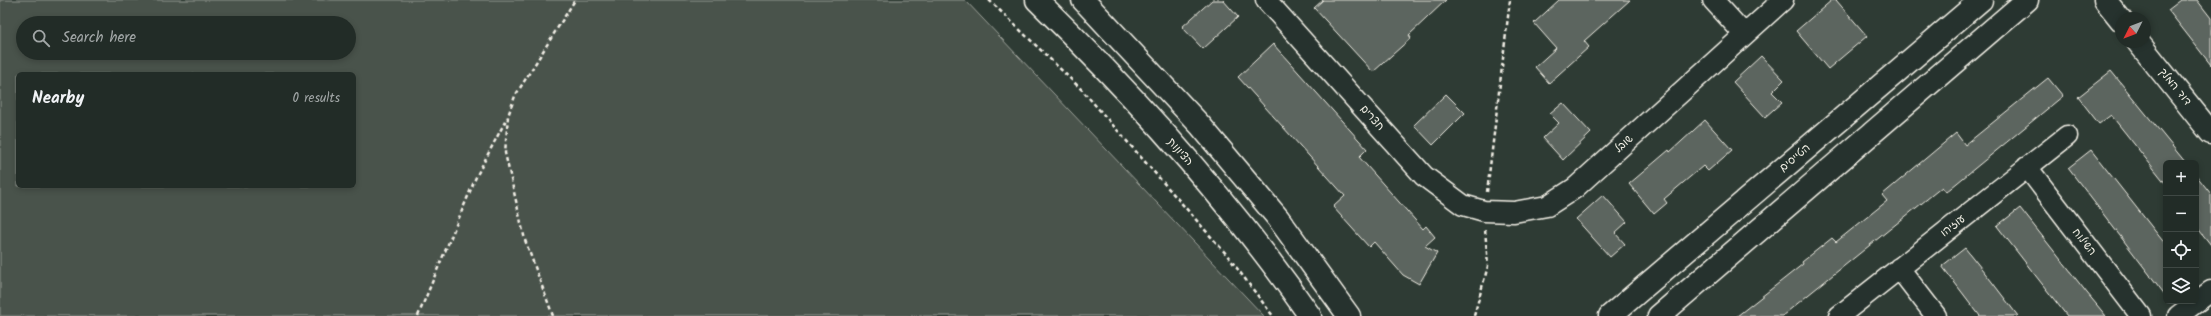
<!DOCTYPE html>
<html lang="en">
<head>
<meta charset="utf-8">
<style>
  body { margin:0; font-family:Kalam,"Playpen Sans Hebrew",sans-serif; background:#2a342f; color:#f1f3f6 }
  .controls { position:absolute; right:12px; bottom:12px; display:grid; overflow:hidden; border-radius:6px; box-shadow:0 2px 6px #0003 }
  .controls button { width:36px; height:36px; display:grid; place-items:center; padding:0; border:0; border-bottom:1px solid #3f4844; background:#222c27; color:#f1f3f6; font:20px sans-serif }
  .compass { position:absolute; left:2115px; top:12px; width:36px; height:36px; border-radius:50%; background:#222c27; box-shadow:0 2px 6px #0003; rotate:228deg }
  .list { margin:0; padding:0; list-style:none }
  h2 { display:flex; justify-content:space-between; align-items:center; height:52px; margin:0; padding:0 16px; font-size:17px }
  h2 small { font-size:13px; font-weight:400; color:#a2a7a7 }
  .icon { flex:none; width:22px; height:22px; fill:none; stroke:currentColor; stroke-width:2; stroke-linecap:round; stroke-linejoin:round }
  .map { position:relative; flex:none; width:2211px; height:316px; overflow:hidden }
  .search { position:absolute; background:#222c27; box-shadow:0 2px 6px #0003; left:16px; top:16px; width:340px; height:44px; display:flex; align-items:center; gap:10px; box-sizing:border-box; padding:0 14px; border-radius:22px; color:#a2a7a7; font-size:15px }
  .panel { position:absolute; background:#222c27; box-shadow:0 2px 6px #0003; left:16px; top:72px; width:340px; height:116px; border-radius:6px }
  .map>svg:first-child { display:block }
  .green { fill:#48524c; stroke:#9ea29a; fill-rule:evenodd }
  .building { fill:#5c655e; stroke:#f4f1e8 }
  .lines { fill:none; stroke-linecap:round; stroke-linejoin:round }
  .minor-casing { stroke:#f4f1e8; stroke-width:23 }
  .tertiary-casing { stroke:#f4f1e8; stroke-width:25 }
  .secondary-casing { stroke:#f4f1e8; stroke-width:25 }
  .path { stroke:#f4f1e8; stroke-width:2.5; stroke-dasharray:4 3; stroke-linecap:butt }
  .minor { stroke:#26332d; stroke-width:20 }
  .tertiary { stroke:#26332d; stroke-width:22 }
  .secondary { stroke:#26332d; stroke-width:22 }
  .labels { text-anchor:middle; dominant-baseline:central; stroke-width:3; stroke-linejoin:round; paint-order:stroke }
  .street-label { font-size:11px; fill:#f4f1e8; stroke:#26332d }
</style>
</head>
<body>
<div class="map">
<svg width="2211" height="316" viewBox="0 0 2211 316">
  <rect width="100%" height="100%" fill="#2e3b34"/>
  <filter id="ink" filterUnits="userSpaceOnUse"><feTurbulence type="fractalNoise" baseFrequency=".025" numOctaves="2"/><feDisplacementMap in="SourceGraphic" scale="8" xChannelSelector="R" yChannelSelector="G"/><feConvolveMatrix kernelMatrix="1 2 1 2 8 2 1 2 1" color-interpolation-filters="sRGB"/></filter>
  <g filter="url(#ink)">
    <!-- green -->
    <path class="green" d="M0,0h965l299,316h-1264zM23,23h326v30h-326zM18,74h336v112h-336z"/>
    <!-- building -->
    <path class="building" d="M1212,0h11l15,17 -35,32 -21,-22z
      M1323,0h123l-37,35 2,3 -38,34 -59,-64z
      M1559,0h71l-46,41 5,6 -40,36 -14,-16 21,-19 -22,-25z
      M1832,0h4l31,36 -39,33 -32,-38z
      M2181,0h16l14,18v47l-43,-55z
      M1273,44l94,105 -8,8 64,72 3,-3 9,11 -10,9 12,7 -18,31 -16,-9 -29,-33 -5,5 -36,-40 12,-11 -107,-119z
      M1761,56l23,24 -12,12 10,10 -17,15 -32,-35z
      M2111,71l75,92h-20v21l-55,-69 -12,9 -21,-27z
      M2048,78l15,18 -117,96 -4,-5 -160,129h-45l66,-52 -1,-2 30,-24 4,4 51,-41 -5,-6 74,-62 9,12z
      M1446,94l19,19 -32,32 -19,-20z
      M1563,103l28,30 -28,27 -20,-22 16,-15 -9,-9z
      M1705,120l27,30 -24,21 -5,-5 -39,33 3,4 -13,11 -25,-30 40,-34 1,2z
      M2091,150l75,95v51l-98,-128z
      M2196,175l15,19v51l-15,-19z
      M1603,195l24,27 -12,11 10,11 -15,13 -34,-38z
      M2020,208l67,85 19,23h-39l-70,-90z
      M1965,248l24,30 29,38h-38l-38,-50z"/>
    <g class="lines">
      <!-- minor casing -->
      <g class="minor-casing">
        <path id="minor" d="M1266,0l158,176 39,29 21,6 30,1 33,-6 28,-18 208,-188
          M1713,0l31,34
          M2027,167l114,149
          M1899,268l37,48
          M1839,316l228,-180
          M2178,316l33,-25"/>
      </g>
      <!-- tertiary casing -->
      <g class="tertiary-casing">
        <path id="tertiary" d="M1037,0c99,97 194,202 273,316
          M1083,0l117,125 78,93 71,98
          M2105,0l16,20
          M2138,42l73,91"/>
      </g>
      <!-- secondary casing -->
      <g class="secondary-casing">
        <path id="secondary" d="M1610,316l371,-316
          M1659,316l368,-316"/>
      </g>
      <!-- path -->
      <path class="path" d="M989,0l92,89 146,166 46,61
        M1487,192l23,-192
        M418,316l58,-139 31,-59
        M553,316l-28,-76 -20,-87 3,-37 7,-20 60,-96
        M1474,316l14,-50 -3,-37"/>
      <!-- minor -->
      <use href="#minor" class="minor"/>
      <!-- tertiary -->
      <use href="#tertiary" class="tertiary"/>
      <!-- secondary -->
      <use href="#secondary" class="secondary"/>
    </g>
  </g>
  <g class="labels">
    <!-- street labels -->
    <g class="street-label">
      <text transform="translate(2175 87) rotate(51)">דוד המלך</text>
      <text transform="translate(1372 118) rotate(48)">חצרים</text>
      <text transform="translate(1624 144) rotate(-42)">שובל</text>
      <text transform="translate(1180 152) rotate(49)">הציונות</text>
      <text transform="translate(1795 158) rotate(-40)">הטייסים</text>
      <text transform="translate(1953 226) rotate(-38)">עוזיהו</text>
      <text transform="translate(2084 242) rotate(52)">השילוח</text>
    </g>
  </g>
</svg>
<div class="controls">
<button>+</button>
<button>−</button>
<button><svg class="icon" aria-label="locate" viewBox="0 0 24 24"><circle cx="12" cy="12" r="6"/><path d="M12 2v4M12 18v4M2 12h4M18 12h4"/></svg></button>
<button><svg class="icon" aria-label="layers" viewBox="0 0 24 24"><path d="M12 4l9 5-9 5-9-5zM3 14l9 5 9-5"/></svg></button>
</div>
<svg class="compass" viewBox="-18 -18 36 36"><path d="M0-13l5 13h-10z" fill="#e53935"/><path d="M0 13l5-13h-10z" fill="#a2a7a7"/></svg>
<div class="search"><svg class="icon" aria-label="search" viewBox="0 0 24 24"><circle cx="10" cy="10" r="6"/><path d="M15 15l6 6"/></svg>Search here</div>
<section class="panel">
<h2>Nearby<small>0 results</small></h2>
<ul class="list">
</ul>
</section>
</div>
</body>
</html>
